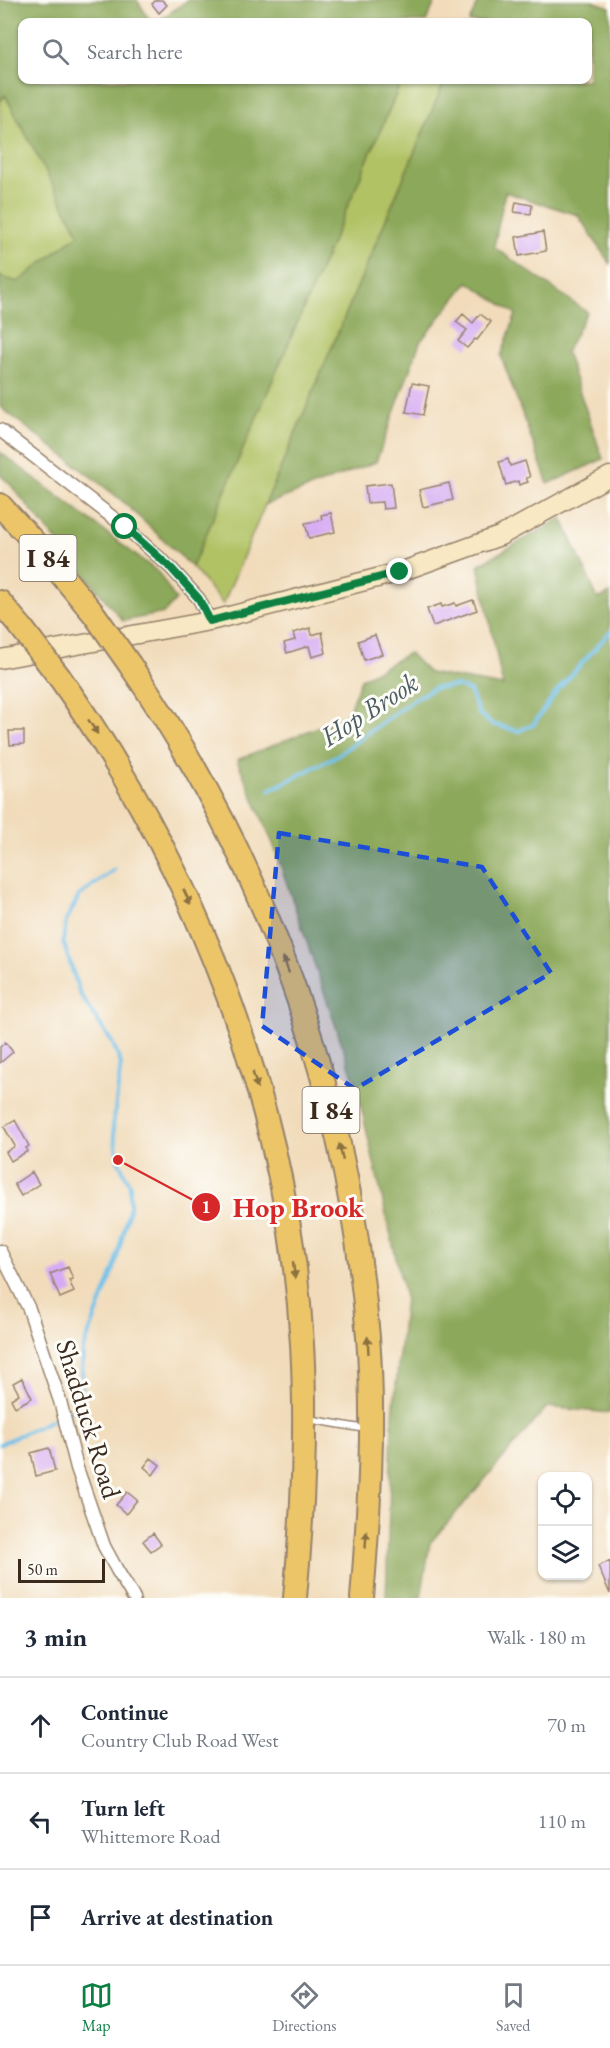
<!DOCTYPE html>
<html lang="en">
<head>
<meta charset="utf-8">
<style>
  body { margin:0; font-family:"EB Garamond",serif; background:#f2f2f3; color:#1f2937 }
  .controls { position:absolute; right:18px; bottom:18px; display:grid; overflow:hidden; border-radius:12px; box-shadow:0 2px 4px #0004 }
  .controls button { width:54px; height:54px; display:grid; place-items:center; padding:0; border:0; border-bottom:2px solid #e0e1e3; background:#fff; color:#1f2937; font:30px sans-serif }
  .scale { position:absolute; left:18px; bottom:15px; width:87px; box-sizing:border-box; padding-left:6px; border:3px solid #3b2a1e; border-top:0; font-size:16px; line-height:21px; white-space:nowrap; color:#3b2a1e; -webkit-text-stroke:4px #fdfcf7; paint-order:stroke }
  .stop { position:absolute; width:18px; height:18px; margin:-14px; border:4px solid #0b8043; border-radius:50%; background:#fff }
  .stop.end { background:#0b8043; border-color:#fff; box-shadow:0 2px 6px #0008 }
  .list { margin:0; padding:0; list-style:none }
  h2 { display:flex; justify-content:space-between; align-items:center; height:78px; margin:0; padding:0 24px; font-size:26px }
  h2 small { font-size:20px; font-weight:400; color:#747a83 }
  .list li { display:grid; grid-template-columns:39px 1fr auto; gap:18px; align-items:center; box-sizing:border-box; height:96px; padding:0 24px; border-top:2px solid #e0e1e3 }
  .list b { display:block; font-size:22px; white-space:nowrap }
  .list p { margin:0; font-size:20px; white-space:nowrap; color:#747a83 }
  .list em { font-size:20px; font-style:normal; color:#747a83 }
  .icon { flex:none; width:33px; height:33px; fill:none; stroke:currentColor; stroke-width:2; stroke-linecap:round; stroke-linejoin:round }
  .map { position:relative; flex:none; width:610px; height:1598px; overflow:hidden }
  .search { position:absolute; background:#fff; box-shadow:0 2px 4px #0004; left:18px; right:18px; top:18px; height:66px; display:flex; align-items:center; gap:15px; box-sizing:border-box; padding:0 21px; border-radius:12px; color:#747a83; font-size:22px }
  .sheet { height:366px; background:#fff }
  nav { display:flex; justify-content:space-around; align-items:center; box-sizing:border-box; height:84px; border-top:2px solid #e0e1e3; background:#fff; font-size:16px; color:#747a83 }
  nav a { display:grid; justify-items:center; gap:3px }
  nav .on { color:#0b8043 }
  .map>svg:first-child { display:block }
  .green { fill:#b1c265; stroke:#767642; stroke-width:1.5 }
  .forest { fill:#8ca85a; stroke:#64693c; stroke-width:1.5 }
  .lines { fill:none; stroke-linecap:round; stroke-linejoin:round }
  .stream { stroke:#6dbfe8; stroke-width:4 }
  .building { fill:#d6abf3 }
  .service-casing { stroke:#96826c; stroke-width:9 }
  .minor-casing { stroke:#96826c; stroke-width:15 }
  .secondary-casing { stroke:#96826c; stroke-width:21 }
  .motorway-casing { stroke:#96826c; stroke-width:26 }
  .service { stroke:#fff; stroke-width:6 }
  .minor { stroke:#fff; stroke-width:12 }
  .secondary { stroke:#f8e8c3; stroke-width:18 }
  .motorway { stroke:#edc569; stroke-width:22 }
  .motorway-bridge-casing { stroke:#96826c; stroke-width:26; stroke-linecap:butt }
  .motorway-bridge { stroke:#edc569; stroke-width:22 }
  .oneway { fill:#8b7040 }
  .route { stroke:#0b8043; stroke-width:8 }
  .marked { fill:#1d4ed8; fill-opacity:0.2; stroke:#1d4ed8; stroke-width:4.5; stroke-dasharray:12 8; stroke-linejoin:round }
  .labels { text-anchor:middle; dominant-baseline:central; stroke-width:6; stroke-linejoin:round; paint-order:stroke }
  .shield { fill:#fdfcf7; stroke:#75695f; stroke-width:1.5 }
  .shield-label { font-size:26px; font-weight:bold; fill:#3b2a1e }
  .street-label { font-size:27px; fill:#3b2a1e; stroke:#fdfcf7 }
  .water-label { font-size:28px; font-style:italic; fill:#4c5e65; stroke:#fdfcf7 }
  .leader { fill:none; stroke:#d62828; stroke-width:2 }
  .callout-dot { fill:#d62828; stroke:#fdfcf7; stroke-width:2 }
  .mark-label { font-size:18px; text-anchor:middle; font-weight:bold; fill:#fff }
  .callout-label { font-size:28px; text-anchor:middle; font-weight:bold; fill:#d62828; stroke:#fdfcf7; stroke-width:6; stroke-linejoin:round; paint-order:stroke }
</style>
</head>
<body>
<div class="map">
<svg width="610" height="1598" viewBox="0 0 610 1598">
  <rect width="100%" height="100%" fill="#fdfcf7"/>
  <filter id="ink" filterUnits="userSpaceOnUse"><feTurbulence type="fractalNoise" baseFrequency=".0167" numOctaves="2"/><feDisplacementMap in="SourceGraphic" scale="12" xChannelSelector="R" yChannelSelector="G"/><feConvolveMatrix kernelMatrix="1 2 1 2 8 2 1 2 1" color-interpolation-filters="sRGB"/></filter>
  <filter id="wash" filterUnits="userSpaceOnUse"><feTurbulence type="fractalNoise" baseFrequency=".008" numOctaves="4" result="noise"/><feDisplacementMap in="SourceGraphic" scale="24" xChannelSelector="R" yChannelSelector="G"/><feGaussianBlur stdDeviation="1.35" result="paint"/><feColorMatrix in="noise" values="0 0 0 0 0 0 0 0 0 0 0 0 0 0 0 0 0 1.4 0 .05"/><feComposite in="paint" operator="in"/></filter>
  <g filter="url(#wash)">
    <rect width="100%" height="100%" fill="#f1dbba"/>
    <!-- green -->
    <path class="green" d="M402,80h43l-222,524 -31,-37z
      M5,95l74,139 -61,48 -18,-5v-175z"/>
    <!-- forest -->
    <path class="forest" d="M0,0h137l14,22h-129v58h380l-210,487 -72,-68 -120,-92v-130l18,5 61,-48 -74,-139 -5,7z
      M188,0h248l-10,22h-269z
      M479,0h111l20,7v257l-32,-49 -73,-23 -11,55 93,65 -21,40 37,107 -55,25 -47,-128 15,-42 -48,-32 -48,60 -44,120 -111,43 180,-425h143v-58h-119z
      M0,452l158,120 18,28 -12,13 -41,8 -114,-138 -9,-8z
      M562,518l36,81 12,-6v820l-63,-6 -117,136 -9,55h-35l6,-173 13,-128 -49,-212 -82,-239 -37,-86 110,-45 14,-36 48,-26 20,20 74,13 -25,-121z"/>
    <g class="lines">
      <!-- stream -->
      <path class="stream" d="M270,790l68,-35 75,-55 21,-12 23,-2 13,5 9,23 13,10 26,7 15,-6 24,-34 53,-59
        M0,1444l74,-34 7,-12 2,-49 31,-80 16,-63v-21l-12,-25 -5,-34 8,-62 -8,-20 -33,-50 -17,-53 3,-20 13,-25 36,-27"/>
    </g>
    <g id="blocks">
      <!-- building -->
      <path class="building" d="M156,0h6l5,5 -8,8 -7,-9z
        M516,202l16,3 -1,9 -17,-2z
        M543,232l3,19 -27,5 -3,-19z
        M463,314l10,9 7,-9 11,8 -14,18 -2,-1 -8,9 -9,-7 9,-11 -11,-8z
        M412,383l17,3 -6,29 -17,-3z
        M508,459l2,7 15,-5 5,16 -4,1 2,4 -9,3 -1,-4 -12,4 -7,-23z
        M391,483l3,25 -11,1 -1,-7 -15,1 -2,-17z
        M449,483l4,17 -30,7 -4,-17z
        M331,513l4,19 -26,6 -4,-15 17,-3 -1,-5z
        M473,600l4,10 -44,16 -6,-17 14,-5 1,3 13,-4 1,3z
        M310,628l2,7 10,-3 4,21 -14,4 -3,-11 -22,7 -3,-10 11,-3 -2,-7z
        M375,635l7,19 -18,6 -6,-19z
        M9,731h15v13l-14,1z
        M5,1042l8,10 -13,11v-16z
        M15,1120l14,26 -3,2 2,3 -17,10 -5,-9 9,-6 -11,-19z
        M32,1172l7,12 -18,12 -7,-12z
        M68,1267l5,12 -4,1 5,12 -14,6 -10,-24z
        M22,1378l10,20 -17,9 -4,-8 8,-5 -6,-11z
        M49,1448l6,23 -19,5 -5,-23z
        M151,1458l9,7 -7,10 -9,-8z
        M127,1492l10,8 -11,14 -10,-9z
        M153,1533l8,11 -10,7 -8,-10z
        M610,1561v33l-12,-28z"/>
    </g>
  </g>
  <g filter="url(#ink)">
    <use href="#blocks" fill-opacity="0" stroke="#96826c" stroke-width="1.5"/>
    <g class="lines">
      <!-- service casing -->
      <g class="service-casing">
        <path id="service" d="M308,1419l58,10"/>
      </g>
      <!-- minor casing -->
      <g class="minor-casing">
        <path id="minor" d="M0,430l125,97 46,41 28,31 11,22
          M0,1251l29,58 31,92 17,67 27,78 13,24 17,28"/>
      </g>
      <!-- secondary casing -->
      <g class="secondary-casing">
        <path id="secondary" d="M0,659l210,-38 190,-49 100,-36 110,-60"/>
      </g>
      <!-- motorway casing -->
      <g class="motorway-casing">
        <path id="motorway" d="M0,505l36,39 58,70
          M0,602l21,25
          M130,665c137,199 219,431 238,672 7,87 1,174 -6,261
          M60,678c138,196 228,427 242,666 5,85 1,169 -7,254"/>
      </g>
      <!-- service -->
      <use href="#service" class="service"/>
      <!-- minor -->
      <use href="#minor" class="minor"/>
      <!-- secondary -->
      <use href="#secondary" class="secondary"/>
      <!-- motorway -->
      <use href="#motorway" class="motorway"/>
      <!-- motorway-bridge casing -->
      <g class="motorway-bridge-casing">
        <path id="motorway-bridge" d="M94,614l36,51
          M21,627l39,51"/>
      </g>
      <!-- motorway-bridge -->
      <use href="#motorway-bridge" class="motorway-bridge"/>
    </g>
    <!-- one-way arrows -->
    <defs><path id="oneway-solid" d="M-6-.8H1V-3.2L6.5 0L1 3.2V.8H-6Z" transform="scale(1.5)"/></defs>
    <g class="oneway">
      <use href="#oneway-solid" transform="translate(93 727) rotate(57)"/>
      <use href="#oneway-solid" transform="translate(187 897) rotate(65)"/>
      <use href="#oneway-solid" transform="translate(286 965) rotate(-110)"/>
      <use href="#oneway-solid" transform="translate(255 1080) rotate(74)"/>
      <use href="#oneway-solid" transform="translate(341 1152) rotate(-102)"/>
      <use href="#oneway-solid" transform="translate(294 1270) rotate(83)"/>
      <use href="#oneway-solid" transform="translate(368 1345) rotate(-93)"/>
      <use href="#oneway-solid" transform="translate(366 1540) rotate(-86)"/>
    </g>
  </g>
  <g class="lines" filter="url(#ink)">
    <!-- route -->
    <path class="route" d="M125,527l46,41 28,31 11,22 190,-49"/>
  </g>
  <!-- marked area -->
  <path class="marked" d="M279,833l203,34 69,106 -196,116 -93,-63z"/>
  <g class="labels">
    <!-- shield labels -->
    <g class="shield">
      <rect x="19.5" y="535" width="57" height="46" rx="4.5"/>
      <rect x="302.5" y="1087" width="57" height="46" rx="4.5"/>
    </g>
    <g class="shield-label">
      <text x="48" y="558">I 84</text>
      <text x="331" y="1110">I 84</text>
    </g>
    <!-- street labels -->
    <g class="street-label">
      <text transform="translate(89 1419) rotate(73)">Shadduck Road</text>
    </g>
    <!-- water labels -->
    <g class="water-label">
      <text transform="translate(369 709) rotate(-33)">Hop Brook</text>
    </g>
  </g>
  <!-- callouts -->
  <path class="leader" d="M118 1160L206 1207"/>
  <g class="callout-dot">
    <circle cx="118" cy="1160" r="6"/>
    <circle cx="206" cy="1207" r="15"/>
  </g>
  <g class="mark-label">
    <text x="206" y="1213">1</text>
  </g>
  <g class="callout-label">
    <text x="298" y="1217">Hop Brook</text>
  </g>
</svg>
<div class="controls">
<button><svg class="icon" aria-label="locate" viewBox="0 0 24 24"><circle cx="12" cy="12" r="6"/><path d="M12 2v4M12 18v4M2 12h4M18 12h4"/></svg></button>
<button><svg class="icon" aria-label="layers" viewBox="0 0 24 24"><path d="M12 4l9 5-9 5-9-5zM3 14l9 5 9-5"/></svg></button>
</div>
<div class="scale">50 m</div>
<div class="stop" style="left:125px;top:527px"></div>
<div class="stop end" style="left:400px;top:572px"></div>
<div class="search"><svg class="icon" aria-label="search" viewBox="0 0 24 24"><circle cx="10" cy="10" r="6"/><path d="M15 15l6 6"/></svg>Search here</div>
</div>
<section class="sheet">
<h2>3 min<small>Walk · 180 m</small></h2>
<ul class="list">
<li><svg class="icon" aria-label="ahead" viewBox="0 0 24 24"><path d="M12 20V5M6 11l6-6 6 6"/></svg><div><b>Continue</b><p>Country Club Road West</p></div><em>70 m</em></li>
<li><svg class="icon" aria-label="left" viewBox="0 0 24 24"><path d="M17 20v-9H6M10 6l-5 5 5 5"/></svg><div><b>Turn left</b><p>Whittemore Road</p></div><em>110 m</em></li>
<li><svg class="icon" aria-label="arrive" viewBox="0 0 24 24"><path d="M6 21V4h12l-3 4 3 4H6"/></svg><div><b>Arrive at destination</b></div></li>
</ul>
</section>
<nav>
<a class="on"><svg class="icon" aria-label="map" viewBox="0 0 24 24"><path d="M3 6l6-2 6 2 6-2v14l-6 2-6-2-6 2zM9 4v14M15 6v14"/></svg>Map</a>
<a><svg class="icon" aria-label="directions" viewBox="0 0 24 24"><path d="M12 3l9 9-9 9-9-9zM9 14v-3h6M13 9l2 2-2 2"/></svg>Directions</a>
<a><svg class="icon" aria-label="saved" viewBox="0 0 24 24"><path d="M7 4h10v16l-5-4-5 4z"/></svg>Saved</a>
</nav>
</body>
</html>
